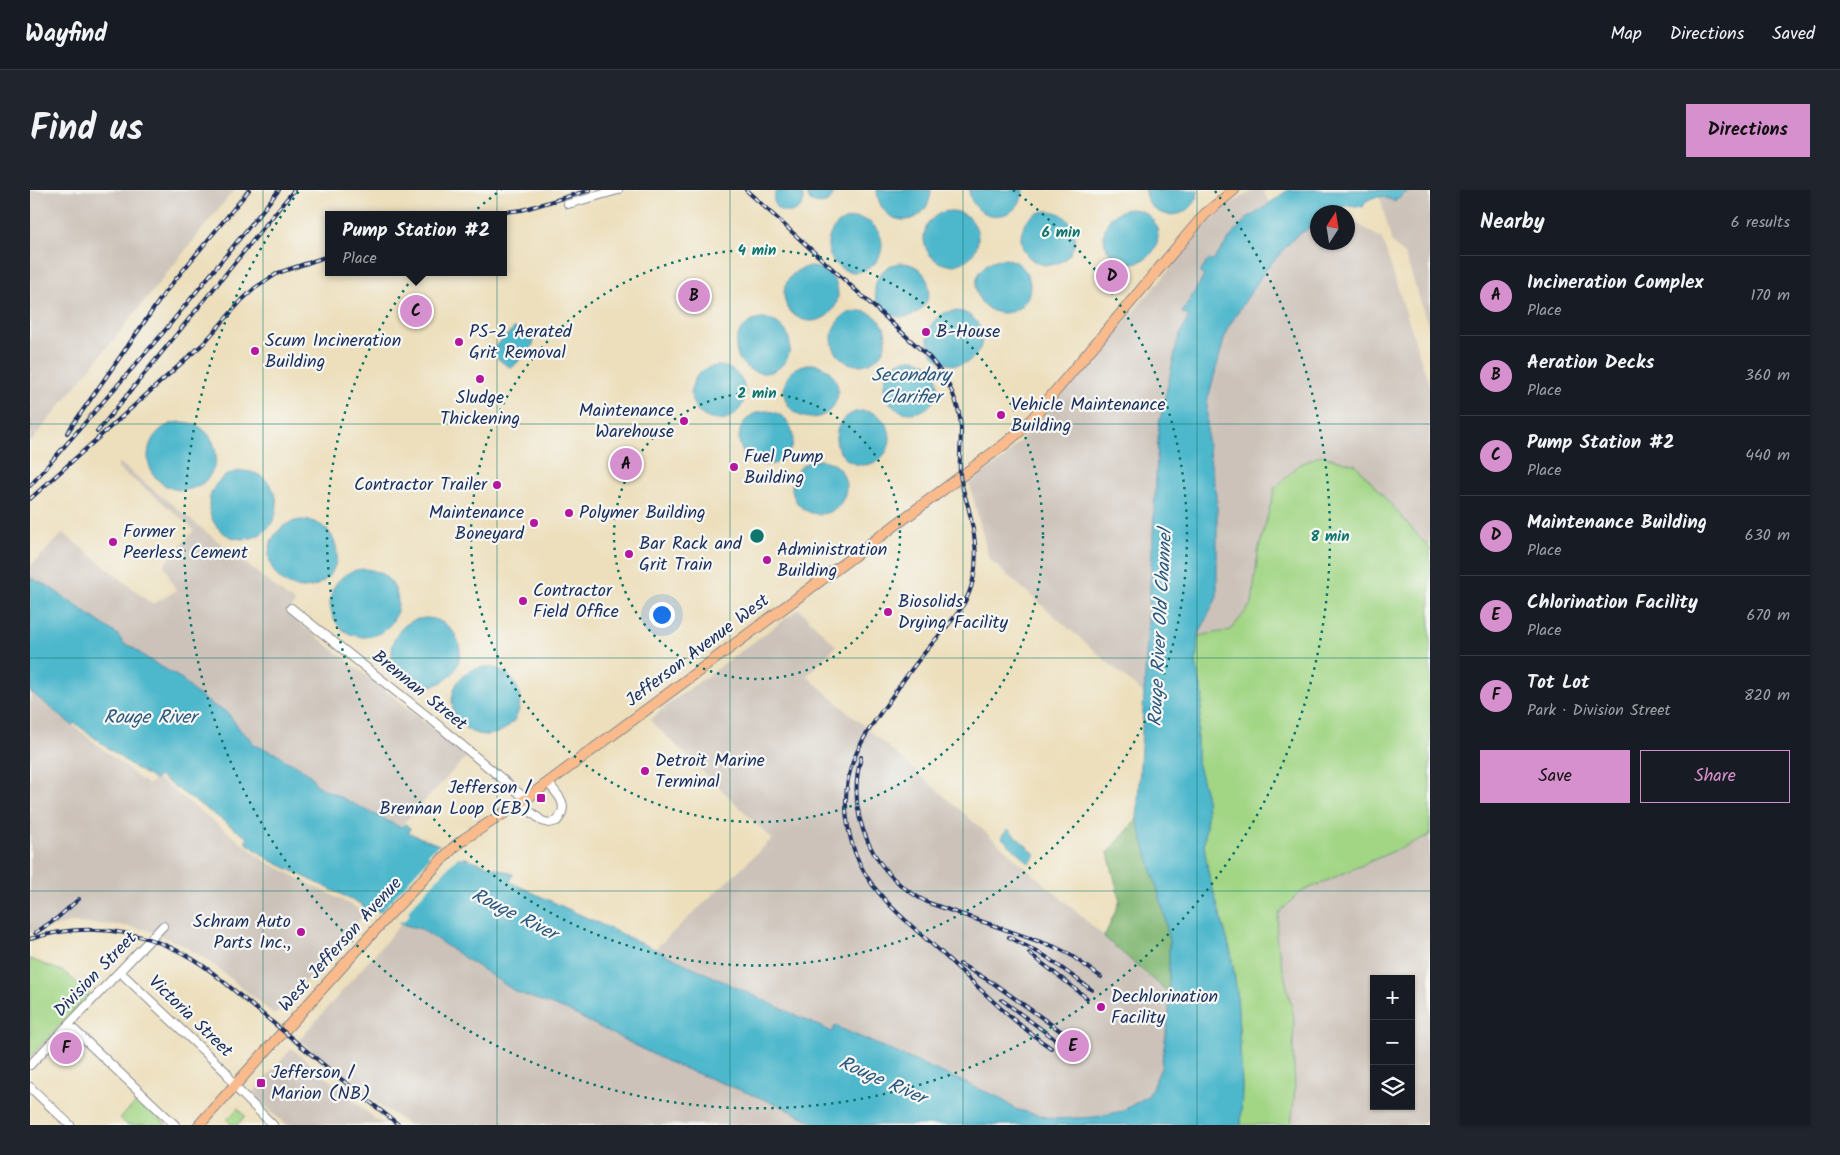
<!DOCTYPE html>
<html lang="en">
<head>
<meta charset="utf-8">
<style>
  body { margin:0; font-family:Kalam,sans-serif; background:#20242c; color:#f1f3f6 }
  .controls { position:absolute; right:15px; bottom:15px; display:grid; overflow:hidden; border-radius:0px; box-shadow:0 1px 4px #0004 }
  .controls button { width:45px; height:45px; display:grid; place-items:center; padding:0; border:0; border-bottom:1px solid #363941; background:#171b24; color:#f1f3f6; font:25px sans-serif }
  .compass { position:absolute; left:1280px; top:15px; width:45px; height:45px; border-radius:50%; background:#171b24; box-shadow:0 1px 4px #0004; rotate:12deg }
  .you { position:absolute; left:631px; top:424px; width:18px; height:18px; margin:-12px; border:4px solid #fff; border-radius:50%; background:#1a73e8; box-shadow:0 0 0 8px #1a73e833 }
  .badge { display:grid; place-items:center; width:32px; height:32px; border-radius:50%; background:#d690ce; color:#111; font-size:16px; font-weight:700 }
  .pin { position:absolute; translate:-50% -50%; border:2px solid #fff; box-shadow:0 1px 5px #0006 }
  .popup { position:absolute; left:295px; top:21px; width:182px; height:65px; box-sizing:border-box; display:grid; place-content:center; border-radius:0px; background:#171b24; filter:drop-shadow(0 1px 4px #0005); font-size:16px; white-space:nowrap; color:#9ea1a6 }
  .popup b { font-size:19px; color:#f1f3f6 }
  .popup::after { content:''; position:absolute; left:50%; top:100%; margin-left:-10px; border:10px solid transparent; border-top-color:#171b24 }
  .list { margin:0; padding:0; list-style:none }
  h2 { display:flex; justify-content:space-between; align-items:center; height:65px; margin:0; padding:0 20px; font-size:21px }
  h2 small { font-size:16px; font-weight:400; color:#9ea1a6 }
  .list li { display:grid; grid-template-columns:32px 1fr auto; gap:15px; align-items:center; box-sizing:border-box; height:80px; padding:0 20px; border-top:1px solid #363941 }
  .list b { display:block; font-size:19px; white-space:nowrap }
  .list p { margin:0; font-size:16px; white-space:nowrap; color:#9ea1a6 }
  .list em { font-size:16px; font-style:normal; color:#9ea1a6 }
  .actions { display:flex; gap:10px; padding:15px 20px }
  .actions a { flex:1; padding:11px 0; border:1px solid #d690ce; border-radius:0px; text-align:center; font-size:18px; color:#d690ce }
  .actions .main { background:#d690ce; color:#111 }
  .icon { flex:none; width:28px; height:28px; fill:none; stroke:currentColor; stroke-width:2; stroke-linecap:round; stroke-linejoin:round }
  .map { position:relative; flex:none; width:1400px; height:935px; overflow:hidden; border-radius:0px }
  header { display:flex; align-items:center; gap:30px; box-sizing:border-box; height:70px; padding:0 25px; background:#171b24; border-bottom:1px solid #363941 }
  header strong { font-size:24px }
  nav { display:flex; gap:28px; margin-inline-start:auto; font-size:18px }
  .intro { display:flex; align-items:center; justify-content:space-between; box-sizing:border-box; height:120px; padding:0 30px }
  h1 { margin:0; font-size:35px }
  .button { padding:12px 22px; border-radius:0px; background:#d690ce; color:#111; font-size:18px; font-weight:700 }
  main { display:flex; gap:30px; padding:0 30px }
  aside { flex:1; background:#171b24; border-radius:0px; box-shadow:0 1px 4px #0004 }
  .map>svg:first-child { display:block }
  .industrial { fill:#ccc2b9; fill-rule:evenodd }
  .green { fill:#a2d685; stroke:#5e8272 }
  .forest { fill:#81b772; stroke:#4e7368 }
  .water { fill:#4eb7cc; stroke:#347395 }
  .pier { fill:#eddfbc }
  .lines { fill:none; stroke-linecap:round; stroke-linejoin:round }
  .minor-casing { stroke:#84878d; stroke-width:10 }
  .major-casing { stroke:#84878d; stroke-width:12 }
  .minor { stroke:#fff; stroke-width:8 }
  .major { stroke:#fabb8c; stroke-width:10 }
  .rail-casing { stroke:#1b2f5e; stroke-width:4 }
  .rail { stroke:#f6f6f2; stroke-width:2; stroke-dasharray:5.5; stroke-linecap:butt }
  .grid { fill:none; stroke:#0f766e; stroke-width:1; stroke-opacity:0.55 }
  .ring { fill:none; stroke:#0f766e; stroke-width:2.5; stroke-dasharray:2.5 5 }
  .poi-dot { fill:#b5179e; stroke:#f6f6f2; stroke-width:2 }
  .labels { text-anchor:middle; dominant-baseline:central; stroke-width:4.5; stroke-linejoin:round; paint-order:stroke }
  .poi-label { font-size:18px; fill:#1b2f5e; stroke:#f6f6f2; text-anchor:start }
  .street-label { font-size:18px; fill:#1b2f5e; stroke:#f6f6f2 }
  .water-label { font-size:19px; font-style:italic; fill:#2a587f; stroke:#f6f6f2 }
  .centre { fill:#0f766e; stroke:#f6f6f2; stroke-width:2.5 }
  .ring-label { font-size:15px; text-anchor:middle; font-weight:bold; fill:#0f766e; stroke:#f6f6f2; stroke-width:4.5; stroke-linejoin:round; paint-order:stroke }
</style>
</head>
<body>
<header>
<strong>Wayfind</strong>
<nav><a>Map</a><a>Directions</a><a>Saved</a></nav>
</header>
<div class="intro"><h1>Find us</h1><a class="button">Directions</a></div>
<main>
<div class="map">
<svg width="1400" height="935" viewBox="0 0 1400 935">
  <rect width="100%" height="100%" fill="#f6f6f2"/>
  <filter id="ink" filterUnits="userSpaceOnUse"><feTurbulence type="fractalNoise" baseFrequency=".02" numOctaves="2"/><feDisplacementMap in="SourceGraphic" scale="10" xChannelSelector="R" yChannelSelector="G"/><feConvolveMatrix kernelMatrix="1 2 1 2 8 2 1 2 1" color-interpolation-filters="sRGB"/></filter>
  <filter id="wash" filterUnits="userSpaceOnUse"><feTurbulence type="fractalNoise" baseFrequency=".0096" numOctaves="4" result="noise"/><feDisplacementMap in="SourceGraphic" scale="20" xChannelSelector="R" yChannelSelector="G"/><feGaussianBlur stdDeviation="1.12" result="paint"/><feColorMatrix in="noise" values="0 0 0 0 0 0 0 0 0 0 0 0 0 0 0 0 0 1.4 0 .05"/><feComposite in="paint" operator="in"/></filter>
  <g filter="url(#wash)">
    <rect width="100%" height="100%" fill="#eddfbc"/>
    <!-- industrial -->
    <path class="industrial" d="M0,0h204l-204,253z
      M1224,0h8l8,12 -18,14h-3l-17,19 -19,26 -13,12 4,3 -21,36 6,4 -11,23 -19,85 -15,270 -155,-135 -20,-77 35,-23 161,-184 36,-45 19,-20z
      M1381,0h19v141l-25,-76 -13,-12 -12,-46 16,2z
      M1318,30h4l30,19 48,148v162l-23,-25 -132,-36 -17,64 -6,51 -21,27 -33,6 18,-39 1,-96 -10,-61v-38l20,-73 39,-60 30,-33 21,-12 1,18h30z
      M89,272l176,141 -8,10 180,143 -67,71 -84,-42 -5,-9 -14,-11 -11,-4 -22,-13h-5l-7,-4v-4l-11,-9 -14,-19 -13,-6 -21,-15 -11,-12 -34,-20 -16,-12 -8,-3 -6,-9 -70,-49 -18,-9v-10l33,-34 89,71 24,-13 -12,-26 30,-35 -38,-33 -39,-29z
      M769,419l37,37 -29,30 362,317v17l-8,58 -13,28 -26,15 -27,6 -41,2 -39,-10 -15,-11 -165,-72 -3,6 -177,-83 117,-110 -122,-119 20,-17z
      M0,501l118,94 9,-7 108,83 90,46 10,7 -90,101 -66,-54 -30,-18 -32,-13 -28,-5 -50,-2 -39,10z
      M1400,645v278l-9,12h-130l4,-35 -2,-42 1,-30 -18,-81 3,-24 20,-20zM1344,789h37v127h-37z
      M371,734l20,5 95,63 50,18 104,53 109,42 40,20h-410l-31,-21 -79,-64z
      M262,858l83,71 11,6h-100l-34,-31z"/>
    <!-- green -->
    <path class="green" d="M1291,265l35,10 74,84v286l-131,58 -20,20 -3,24 18,81 -1,30 2,42 -4,35h-50l1,-40 -5,-92 -6,-40 -23,-81 -4,-27 3,-29 -1,-22 -9,-31v-27l6,-40 -7,-32 2,-28 33,-6 21,-27 6,-51 17,-64 24,-23z
      M0,769l34,13 26,22 -60,63z
      M39,842l14,13 -20,19 -14,-12z
      M110,909l27,26h-40l-7,-7z
      M208,918l7,8 -8,9h-5l-5,-5z"/>
    <!-- forest -->
    <path class="forest" d="M1107,629l27,93 5,30v51l-65,-56 16,-36 -12,-48z"/>
    <!-- water -->
    <path class="water" d="M747,0h23c17,30 -40,29 -23,0z
      M776,0h29c-3,13 -13,17 -25,11z
      M847,0h54c-2,40 -52,40 -54,0z
      M939,0h54c-2,34 -51,34 -54,0z
      M1115,0h53c-2,33 -51,33 -53,0z
      M1258,0h123l-15,9 -1,3c-9,-6 -27,-9 -32,5 -11,-2 -21,-3 -29,5h-16l-1,12 -21,12 -30,33 -39,60 -20,73v38l10,61v96l-19,39 -2,28 7,32 -6,40v26l9,32 1,22 -3,29 4,27 23,81 6,40 5,92 -1,40h-422l-40,-20 -109,-42 -104,-53 -50,-18 -95,-63 -20,-5 -28,-16 -5,3 -6,-2 1,-4 -93,-45 -25,-18 3,-4 -89,-62 -4,4 -23,-14 -57,-43 -3,2 -42,-34v-113l18,8 70,49 6,9 8,3 16,12 34,20 11,12 21,15 13,6 14,19 11,9v4l28,11 6,6 11,4 14,11 5,9 84,42 6,-3 4,4 -1,5 30,12 22,14 2,-2 50,17 -3,8 322,150 3,-6 165,72 15,11 39,10 41,-2 27,-6 26,-15 13,-28 8,-58v-68l-5,-30 -27,-93 22,-395 19,-85 11,-23 -7,-3 22,-37 -4,-3 8,-13 5,1 19,-26 17,-19h3z
      M1074 46a27 27 0 1 1 54 0a27 27 0 1 1-54 0Z
      M894 48a27 27 0 1 1 54 0a27 27 0 1 1-54 0Z
      M991 48a27 27 0 1 1 54 0a27 27 0 1 1-54 0Z
      M798 55a27 27 0 1 1 54 0a27 27 0 1 1-54 0Z
      M946 96a27 27 0 1 1 54 0a27 27 0 1 1-54 0Z
      M845 100a27 27 0 1 1 54 0a27 27 0 1 1-54 0Z
      M754 104a27 27 0 1 1 54 0a27 27 0 1 1-54 0Z
      M898 148a27 27 0 1 1 54 0a27 27 0 1 1-54 0Z
      M802 148a27 27 0 1 1 54 0a27 27 0 1 1-54 0Z
      M706 156a27 27 0 1 1 54 0a27 27 0 1 1-54 0Z
      M484,138l9,3 11,10 -2,6 -20,21c-7,-3 -17,-10 -20,-18z
      M854 196a27 27 0 1 1 54 0a27 27 0 1 1-54 0Z
      M754 201a27 27 0 1 1 54 0a27 27 0 1 1-54 0Z
      M661 203a27 27 0 1 1 54 0a27 27 0 1 1-54 0Z
      M709 248a27 27 0 1 1 54 0a27 27 0 1 1-54 0Z
      M806 248a27 27 0 1 1 54 0a27 27 0 1 1-54 0Z
      M118 266a34 34 0 1 1 68 0a34 34 0 1 1-68 0Z
      M762 297a27 27 0 1 1 54 0a27 27 0 1 1-54 0Z
      M179 315a34 34 0 1 1 68 0a34 34 0 1 1-68 0Z
      M239 364a34 34 0 1 1 68 0a34 34 0 1 1-68 0Z
      M300 413a34 34 0 1 1 68 0a34 34 0 1 1-68 0Z
      M362 462a34 34 0 1 1 68 0a34 34 0 1 1-68 0Z
      M422 511a34 34 0 1 1 68 0a34 34 0 1 1-68 0Z
      M978,639l28,26 -7,8 -28,-26z"/>
    <!-- pier -->
    <path class="pier" d="M409,655l2,2 2,-2 17,10 -49,52 -3,5 2,2 -7,8 -2,-1 -3,3 -2,-2 -2,1 -16,-8 52,-58 -2,-3z"/>
  </g>
  <g filter="url(#ink)">
    <g class="lines">
      <!-- minor casing -->
      <g class="minor-casing">
        <path id="minor" d="M538,14l50,-14
          M261,418l141,112 94,79
          M490,613l22,18 7,2 8,-2c13,-16 2,-25 -9,-38
          M90,782l106,100 9,15 38,38
          M39,835l106,100
          M0,875l133,-139
          M0,897l40,38"/>
      </g>
      <!-- major casing -->
      <g class="major-casing">
        <path id="major" d="M169,935l188,-208 66,-69 11,-9 62,-40 480,-356 20,-17 179,-212 29,-24"/>
      </g>
      <!-- minor -->
      <use href="#minor" class="minor"/>
      <!-- major -->
      <use href="#major" class="major"/>
      <!-- rail casing -->
      <g class="rail-casing">
        <path id="rail" d="M716,0l184,168c17,20 30,44 31,71 0,15 -2,30 -1,45 1,11 5,22 8,32 6,24 11,50 5,74 -6,28 -25,44 -42,65 -12,14 -24,30 -35,46 -14,20 -30,40 -40,63 -20,45 -9,102 23,139 18,22 42,41 63,60 35,33 69,68 109,95
          M449,25l43,-5 68,-20
          M67,242l197,-242
          M37,243l99,-142 83,-101
          M0,296l132,-152 117,-144
          M0,309l174,-156 38,-43 13,-12 23,-15 50,-17
          M831,567c-16,60 13,120 68,146l126,44 14,7 32,23
          M5,743l21,-14 23,-20
          M979,747l36,19 47,34
          M0,749c63,-20 130,-7 183,34l123,102 63,50
          M999,763l58,45
          M930,774l33,19 69,49
          M972,810l54,40"/>
      </g>
      <!-- rail -->
      <use href="#rail" class="rail"/>
    </g>
  </g>
  <!-- grid -->
  <path class="grid" d="M233,0v935M467,0v935M700,0v935M933,0v935M1167,0v935M0,234h1400M0,468h1400M0,701h1400"/>
  <!-- distance rings -->
  <g class="ring">
    <circle cx="727" cy="346" r="143"/>
    <circle cx="727" cy="346" r="286"/>
    <path d="M983 0A430 430 0 1 1 471 0"/>
    <path d="M1185 1A573 573 0 1 1 269 1"/>
  </g>
  <!-- markers -->
  <g class="poi-dot">
    <circle cx="896" cy="142" r="5"/>
    <circle cx="429" cy="152" r="5"/>
    <circle cx="225" cy="161" r="5"/>
    <circle cx="450" cy="189" r="5"/>
    <circle cx="971" cy="225" r="5"/>
    <circle cx="654" cy="231" r="5"/>
    <circle cx="704" cy="277" r="5"/>
    <circle cx="467" cy="295" r="5"/>
    <circle cx="539" cy="323" r="5"/>
    <circle cx="504" cy="333" r="5"/>
    <circle cx="83" cy="352" r="5"/>
    <circle cx="599" cy="364" r="5"/>
    <circle cx="737" cy="370" r="5"/>
    <circle cx="493" cy="411" r="5"/>
    <circle cx="858" cy="422" r="5"/>
    <circle cx="615" cy="581" r="5"/>
    <rect x="506" y="603" width="10" height="10" rx="2.5"/>
    <circle cx="271" cy="742" r="5"/>
    <circle cx="1071" cy="817" r="5"/>
    <rect x="226" y="888" width="10" height="10" rx="2.5"/>
  </g>
  <g class="labels">
    <!-- poi labels -->
    <g class="poi-label">
      <text x="439" y="142">PS-2 Aerated<tspan x="439" dy="21">Grit Removal</tspan></text>
      <text x="906" y="142">B-House</text>
      <text x="235" y="151">Scum Incineration<tspan x="235" dy="21">Building</tspan></text>
      <text x="450" y="208" text-anchor="middle">Sludge<tspan x="450" dy="21">Thickening</tspan></text>
      <text x="981" y="215">Vehicle Maintenance<tspan x="981" dy="21">Building</tspan></text>
      <text x="644" y="221" text-anchor="end">Maintenance<tspan x="644" dy="21">Warehouse</tspan></text>
      <text x="714" y="267">Fuel Pump<tspan x="714" dy="21">Building</tspan></text>
      <text x="457" y="295" text-anchor="end">Contractor Trailer</text>
      <text x="494" y="323" text-anchor="end">Maintenance<tspan x="494" dy="21">Boneyard</tspan></text>
      <text x="549" y="323">Polymer Building</text>
      <text x="93" y="342">Former<tspan x="93" dy="21">Peerless Cement</tspan></text>
      <text x="609" y="354">Bar Rack and<tspan x="609" dy="21">Grit Train</tspan></text>
      <text x="747" y="360">Administration<tspan x="747" dy="21">Building</tspan></text>
      <text x="503" y="401">Contractor<tspan x="503" dy="21">Field Office</tspan></text>
      <text x="868" y="412">Biosolids<tspan x="868" dy="21">Drying Facility</tspan></text>
      <text x="625" y="571">Detroit Marine<tspan x="625" dy="21">Terminal</tspan></text>
      <text x="501" y="598" text-anchor="end">Jefferson /<tspan x="501" dy="21">Brennan Loop (EB)</tspan></text>
      <text x="261" y="732" text-anchor="end">Schram Auto<tspan x="261" dy="21">Parts Inc.,</tspan></text>
      <text x="1081" y="807">Dechlorination<tspan x="1081" dy="21">Facility</tspan></text>
      <text x="241" y="883">Jefferson /<tspan x="241" dy="21">Marion (NB)</tspan></text>
    </g>
    <!-- street labels -->
    <g class="street-label">
      <text transform="translate(668 461) rotate(-37)">Jefferson Avenue West</text>
      <text transform="translate(389 501) rotate(39)">Brennan Street</text>
      <text transform="translate(311 755) rotate(-48)">West Jefferson Avenue</text>
      <text transform="translate(66 785) rotate(-46)">Division Street</text>
      <text transform="translate(160 827) rotate(44)">Victoria Street</text>
    </g>
    <!-- water labels -->
    <g class="water-label">
      <text x="881" y="186">Secondary<tspan x="881" dy="22">Clarifier</tspan></text>
      <text transform="translate(1131 438) rotate(-87)">Rouge River Old Channel</text>
      <text x="120" y="528">Rouge River</text>
      <text transform="translate(484 725) rotate(27)">Rouge River</text>
      <text transform="translate(852 891) rotate(24)">Rouge River</text>
    </g>
  </g>
  <circle cx="727" cy="346" r="8" class="centre"/>
  <g class="ring-label">
    <text x="1031" y="47">6 min</text>
    <text x="727" y="65">4 min</text>
    <text x="727" y="208">2 min</text>
    <text x="1300" y="351">8 min</text>
  </g>
</svg>
<div class="controls">
<button>+</button>
<button>−</button>
<button><svg class="icon" aria-label="layers" viewBox="0 0 24 24"><path d="M12 4l9 5-9 5-9-5zM3 14l9 5 9-5"/></svg></button>
</div>
<svg class="compass" viewBox="-18 -18 36 36"><path d="M0-13l5 13h-10z" fill="#e53935"/><path d="M0 13l5-13h-10z" fill="#9ea1a6"/></svg>
<div class="you"></div>
<div class="pin badge" style="left:596px;top:274px">A</div>
<div class="pin badge" style="left:664px;top:106px">B</div>
<div class="pin badge" style="left:386px;top:121px">C</div>
<div class="popup"><b>Pump Station #2</b>Place</div>
<div class="pin badge" style="left:1082px;top:86px">D</div>
<div class="pin badge" style="left:1043px;top:856px">E</div>
<div class="pin badge" style="left:36px;top:858px">F</div>
</div>
<aside>
<h2>Nearby<small>6 results</small></h2>
<ul class="list">
<li><span class="badge">A</span><div><b>Incineration Complex</b><p>Place</p></div><em>170 m</em></li>
<li><span class="badge">B</span><div><b>Aeration Decks</b><p>Place</p></div><em>360 m</em></li>
<li><span class="badge">C</span><div><b>Pump Station #2</b><p>Place</p></div><em>440 m</em></li>
<li><span class="badge">D</span><div><b>Maintenance Building</b><p>Place</p></div><em>630 m</em></li>
<li><span class="badge">E</span><div><b>Chlorination Facility</b><p>Place</p></div><em>670 m</em></li>
<li><span class="badge">F</span><div><b>Tot Lot</b><p>Park · Division Street</p></div><em>820 m</em></li>
</ul>
<div class="actions"><a class="main">Save</a><a>Share</a></div>
</aside>
</main>
</body>
</html>
